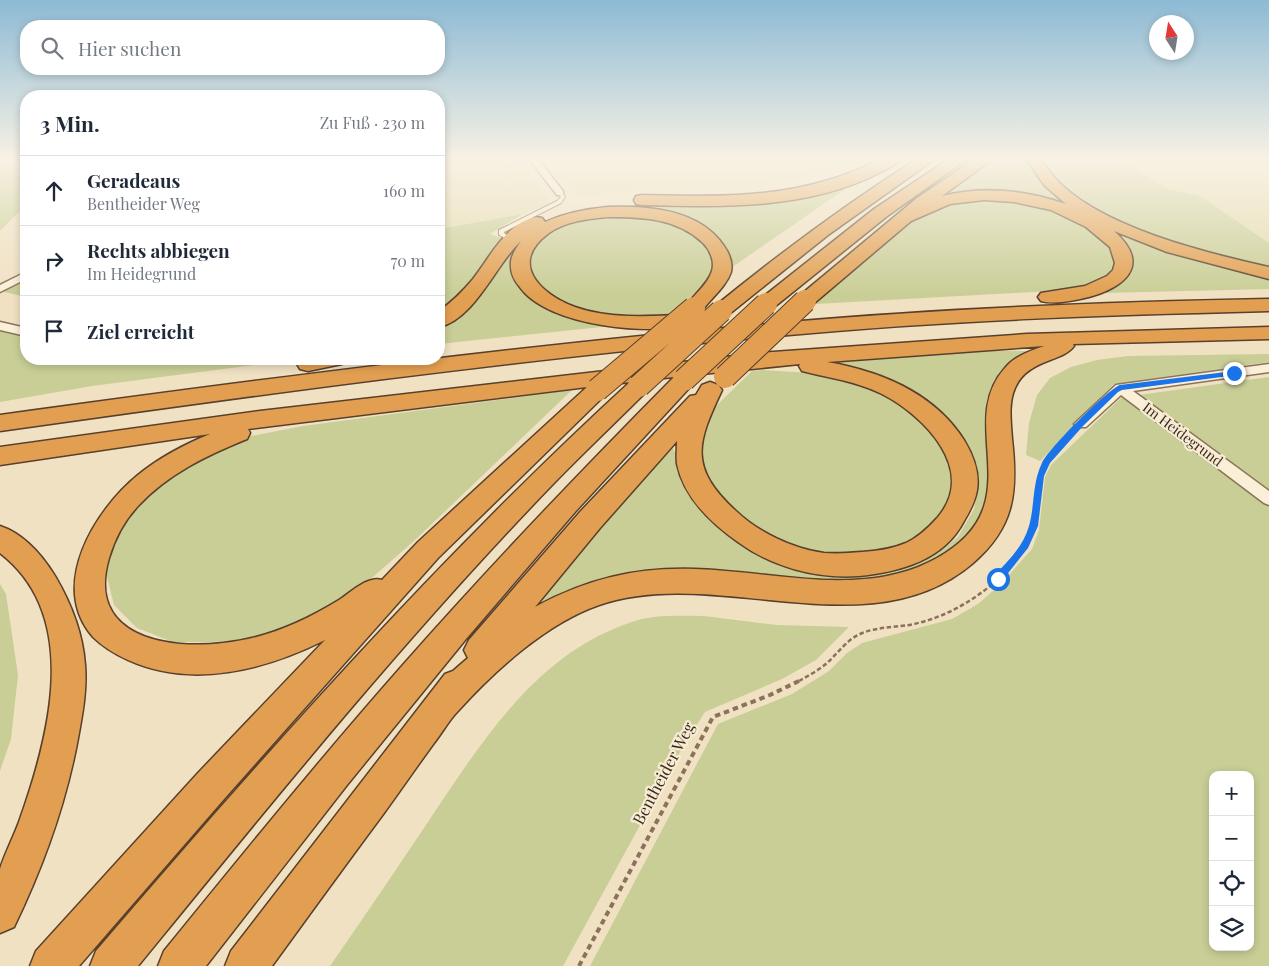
<!DOCTYPE html>
<html lang="de">
<head>
<meta charset="utf-8">
<style>
  body { margin:0; font-family:"Playfair Display",serif; background:#f2f2f3; color:#1f2937 }
  .controls { position:absolute; right:15px; bottom:15px; display:grid; overflow:hidden; border-radius:10px; box-shadow:0 2px 8px #0003 }
  .controls button { width:45px; height:45px; display:grid; place-items:center; padding:0; border:0; border-bottom:1px solid #e0e1e3; background:#fff; color:#1f2937; font:25px sans-serif }
  .compass { position:absolute; left:1149px; top:15px; width:45px; height:45px; border-radius:50%; background:#fff; box-shadow:0 2px 8px #0003; rotate:348deg }
  .stop { position:absolute; width:15px; height:15px; margin:-11px; border:4px solid #1a73e8; border-radius:50%; background:#fff }
  .stop.end { background:#1a73e8; border-color:#fff; box-shadow:0 1px 5px #0008 }
  .list { margin:0; padding:0; list-style:none }
  h2 { display:flex; justify-content:space-between; align-items:center; height:65px; margin:0; padding:0 20px; font-size:21px }
  h2 small { font-size:16px; font-weight:400; color:#747a83 }
  .list li { display:grid; grid-template-columns:32px 1fr auto; gap:15px; align-items:center; box-sizing:border-box; height:70px; padding:0 20px; border-top:1px solid #e0e1e3 }
  .list b { display:block; font-size:19px; white-space:nowrap }
  .list p { margin:0; font-size:16px; white-space:nowrap; color:#747a83 }
  .list em { font-size:16px; font-style:normal; color:#747a83 }
  .icon { flex:none; width:28px; height:28px; fill:none; stroke:currentColor; stroke-width:2; stroke-linecap:round; stroke-linejoin:round }
  .map { position:relative; flex:none; width:1269px; height:966px; overflow:hidden }
  .search { position:absolute; background:#fff; box-shadow:0 2px 8px #0003; left:20px; top:20px; width:425px; height:55px; display:flex; align-items:center; gap:12px; box-sizing:border-box; padding:0 18px; border-radius:20px; color:#747a83; font-size:19px }
  .panel { position:absolute; background:#fff; box-shadow:0 2px 8px #0003; left:20px; top:90px; width:425px; height:275px; border-radius:20px }
  .map>svg:first-child { display:block }
  .farmland { fill:#e6dcb0 }
  .green { fill:#c9ce96; fill-rule:evenodd }
  .lines { fill:none; stroke-linecap:round; stroke-linejoin:round }
  .service-casing { stroke:#8b7259; stroke-width:2 }
  .minor-casing { stroke:#8b7259; stroke-width:3 }
  .motorway-casing { stroke:#58402d; stroke-width:3 }
  .path-far2 { stroke:#8b7259; stroke-width:2; stroke-dasharray:2.5 2; stroke-linecap:butt }
  .path-far1 { stroke:#8b7259; stroke-width:2.5; stroke-dasharray:4.5 2.5; stroke-linecap:butt }
  .path { stroke:#8b7259; stroke-width:4; stroke-dasharray:5.5 4; stroke-linecap:butt }
  .service { fill:#faefd7; fill-rule:evenodd }
  .minor { fill:#faefd7; fill-rule:evenodd }
  .motorway { fill:#e29f51; fill-rule:evenodd }
  .motorway-bridge-casing { stroke:#58402d; stroke-width:24; stroke-linecap:butt }
  .motorway-bridge { stroke:#e29f51; stroke-width:22 }
  .route { fill:#1a73e8 }
  .labels { text-anchor:middle; dominant-baseline:central; stroke-width:4.5; stroke-linejoin:round; paint-order:stroke }
  .street-label { font-size:14px; fill:#3a2b1e; stroke:#f7ecd3 }
  .near-street-label { font-size:16px; fill:#3a2b1e; stroke:#f7ecd3 }
</style>
</head>
<body>
<div class="map">
<svg width="1269" height="966" viewBox="0 0 1269 966">
  <rect width="100%" height="100%" fill="#f0e1c3"/>
  <!-- farmland -->
  <path class="farmland" d="M439,159h81l31,44 -28,11 -84,15z
    M544,159h309l-29,14 -65,14 -136,4 -45,6z
    M1120,159l149,1v83l-69,-47 -32,-7z"/>
  <!-- green -->
  <path class="green" d="M0,159h26v46l-26,26z
    M998,159h30l2,8 21,23 34,23 184,63v13l-168,4 16,-6 14,-13 2,-14 -4,-13 -20,-18 -59,-28 -109,-4z
    M1045,159h75l48,30 32,7 69,47v23c-60,-10 -197,-49 -224,-107z
    M851,185l-123,85 -4,-23 -81,-37 -49,-2 76,-4z
    M987,198l42,4 50,18 33,27 3,16 -8,14 -18,8 -37,6 -236,13 95,-83c26,-16 46,-18 76,-23z
    M523,214l-33,20 14,5 -21,23 -21,34 -23,19v-86z
    M617,214c13,2 56,5 65,10 19,11 40,35 24,57 -11,14 -28,25 -42,36 -35,1 -93,-2 -121,-26 -7,-6 -10,-14 -13,-23 -8,-24 27,-43 45,-48 14,-3 28,-4 42,-6z
    M555,218l1,2 -36,24 5,48 96,33 -182,19v-13c8,-6 18,-12 25,-19 31,-36 42,-74 91,-94z
    M26,277v20l-26,-6z
    M0,330l26,5v24h274l-208,27 -92,16z
    M973,351h56c-17,11 -29,20 -36,39l-5,104 -12,34 -40,35 -76,21 -117,-8 -208,35 -9,-3 147,-160 20,48 31,38 52,28 133,3 29,-12 20,-16 16,-28 4,-20 -8,-33 -9,-20 -130,-75z
    M1269,354v8l-155,22 -74,77 -14,-6 3,-32 8,-28 13,-17 21,-11 26,-7 31,-4z
    M762,370l66,4 60,20 44,34 23,43 -9,44 -31,24 -36,15h-54l-34,-7 -27,-11 -40,-32 -16,-24 -7,-27 1,-23 15,-25 35,-34z
    M1269,377v114l-130,-96z
    M572,390l-157,150 -42,37 -59,39 -50,21 -49,5h-42l-36,-14 -23,-23 -9,-36 11,-28 19,-32 39,-35 38,-24 39,-14 52,-10z
    M1122,397h4l143,108v461h-679l128,-242 74,-30 37,-23 18,-18 15,-10 90,-24 26,-15 23,-20 31,-35 7,-19 6,-53 6,-12zM1213,775h37v172h-37z
    M0,584l6,10 12,81 -7,64 -11,32z
    M704,616l73,9 72,2 -33,33 -34,19 -77,33 -20,31 -122,223h-233c32,-46 63,-92 94,-138 55,-82 110,-174 208,-206 22,-8 49,-6 72,-6z"/>
  <g class="lines">
    <!-- service casing -->
    <g class="service-casing">
      <path id="service" d="M558,192h4l3,5 -4,6 -57,29v1l8,5v2h-4l-9,-5v-5l58,-29 4,-4 -3,-4z"/>
    </g>
    <!-- minor casing -->
    <g class="minor-casing">
      <path id="minor" d="M529,159h9l25,32v4h-6z
        M26,272v7l-26,13v-7z
        M0,322l26,6v8l-26,-6z
        M1269,364v8l-136,19 136,100v14l-5,-2 -143,-108 -35,32h-10l-2,-3 42,-39z"/>
    </g>
    <!-- motorway casing -->
    <g class="motorway-casing">
      <path id="motorway" d="M881,159h20c-5,7 -15,10 -22,14 -72,37 -159,34 -237,32l-6,-1 -2,-4 2,-4 6,-1c85,2 161,4 239,-36z
        M917,159h18l-107,76 -100,80 -7,2 -7,-2 -3,-4 3,-4c65,-53 132,-103 203,-148z
        M949,159h18l-81,58 -113,91 -7,2 -7,-2 -3,-4 3,-4 115,-91z
        M975,159h18l-51,37c41,-10 84,-6 124,8l-22,-19 -18,-26h15c4,6 9,13 14,19 44,49 151,75 214,89v12l-102,-27 -53,-21c44,39 1,62 -39,69 -11,2 -23,4 -34,1l-3,-4 3,-4 44,-7 22,-10 6,-6 2,-7 -5,-16 -24,-20 -35,-17 -37,-8 -30,-2 -34,4 -39,17 -99,84 -7,2 -7,-2 -3,-4 3,-4 119,-99z
        M608,207c40,-1 91,2 116,39 5,7 9,17 7,26 -5,15 -21,27 -30,40l-6,2 6,2 3,4 -3,4c-45,12 -154,4 -182,-38 -6,-7 -9,-15 -8,-25 1,-7 6,-14 10,-20 -25,23 -47,79 -82,86v-16c13,-9 24,-20 34,-32 18,-23 32,-55 63,-62l6,1 3,4c20,-9 41,-13 63,-15zM608,217c34,0 69,1 95,26 7,7 12,18 9,28 -4,14 -20,25 -28,37l3,4 6,2c-38,2 -82,6 -118,-7 -35,-13 -67,-44 -26,-74 17,-12 39,-14 59,-16z
        M1269,299v12c-160,4 -320,9 -480,24 -264,23 -527,59 -789,96v-16c263,-36 524,-70 789,-93 160,-14 320,-20 480,-23z
        M1269,327v12l-196,5 1,2c-11,16 -47,13 -59,42 -7,15 -4,35 -3,51 6,52 3,88 -39,124 -104,89 -256,1 -374,42 -52,18 -104,65 -141,106 -9,9 -16,22 -24,32 -17,23 -33,47 -50,70 -38,51 -75,102 -112,153h-47l6,-15 214,-277 8,-3 15,-13 -4,-8 5,-10 111,-128 110,-116 6,-1 6,-10 8,-3 8,3 4,5c-25,53 -34,77 14,121 22,21 57,38 88,42 13,1 25,0 38,-1 15,-1 30,-3 44,-9 13,-6 23,-16 32,-26 40,-48 -15,-102 -56,-123 -26,-13 -53,-16 -80,-23l-3,-5 1,-2 -108,11 3,5 -3,5 -117,127 -109,127 -119,146 -141,181h-48l6,-15c78,-96 156,-192 238,-285 87,-99 179,-195 272,-289l-29,3 5,6 -3,5c-31,31 -63,61 -93,92 -148,153 -282,319 -416,483h-48l6,-15c170,-198 342,-393 534,-569l-25,3 4,5 -4,5 -167,163 -214,241 -145,167h-49l6,-15 162,-178 127,-133c-60,30 -133,49 -197,20 -13,-6 -25,-13 -35,-23 -45,-51 2,-127 45,-162 21,-17 47,-31 72,-41l-210,31v-18l260,-36 500,-58 267,-19zM1044,346c-14,5 -29,10 -39,22 -51,57 29,136 -68,190 -73,41 -163,13 -242,11 -59,-2 -108,10 -160,38l65,-79 77,-87c0,7 -1,15 0,23 7,34 34,59 61,78 34,25 79,37 121,34 41,-4 85,-16 105,-55 6,-10 11,-19 13,-31 3,-18 -4,-35 -13,-50 -30,-47 -84,-69 -137,-78zM587,387l-169,155 -36,38c-14,-5 -32,13 -43,20 -36,22 -74,39 -116,43 -58,7 -137,-7 -114,-85 6,-20 15,-37 29,-52 30,-32 69,-51 109,-67l3,-6 -2,-4z
        M300,359h45l-3,5 -34,7 -8,-2 -3,-5z
        M0,526c24,8 42,29 55,50 16,27 28,58 30,89 2,23 -2,46 -6,68 -12,68 -35,132 -65,194l-14,6c0,-15 0,-51 0,-64 4,-14 15,-35 20,-50 29,-82 62,-203 -20,-266z"/>
    </g>
    <!-- path-far2 -->
    <path class="path-far2" d="M1047,461l27,-30"/>
    <!-- path-far1 -->
    <path class="path-far1" d="M799,681c9,-5 20,-11 28,-18 10,-9 19,-22 31,-28 18,-9 38,-7 56,-11 42,-9 84,-38 109,-73 18,-28 7,-64 25,-91"/>
    <!-- path -->
    <path class="path" d="M579,966l134,-249 57,-22 31,-15"/>
    <!-- service -->
    <use href="#service" class="service"/>
    <!-- minor -->
    <use href="#minor" class="minor"/>
    <!-- motorway -->
    <use href="#motorway" class="motorway"/>
    <!-- motorway-bridge casing -->
    <g class="motorway-bridge-casing">
      <path id="motorway-bridge" d="M725,377l80,-76
        M684,380l82,-76
        M639,386l82,-75
        M597,390l97,-82"/>
    </g>
    <!-- motorway-bridge -->
    <use href="#motorway-bridge" class="motorway-bridge"/>
  </g>
  <!-- sky -->
  <linearGradient id="sky" x2="0" y2="1"><stop stop-color="#8dbad5"/><stop offset="0.54" stop-color="#f8f2e4"/><stop offset="1" stop-color="#f8f2e4" stop-opacity="0"/></linearGradient>
  <rect width="1269" height="295" fill="url(#sky)"/>
  <!-- route -->
  <path class="route" d="M1234,371l4,2 -1,2 -115,15 -4,2 -35,34 -33,37 -6,13 -6,50 -10,22 -27,34h-7v-6c14,-15 29,-29 35,-50 6,-21 3,-43 13,-63 6,-14 65,-73 78,-78z"/>
  <g class="labels">
    <!-- street labels -->
    <g class="street-label">
      <text transform="translate(1183 434) rotate(37)">Im Heidegrund</text>
    </g>
    <!-- near-street labels -->
    <g class="near-street-label">
      <text transform="translate(663 773) rotate(-62)">Bentheider Weg</text>
    </g>
  </g>
</svg>
<div class="controls">
<button>+</button>
<button>−</button>
<button><svg class="icon" aria-label="locate" viewBox="0 0 24 24"><circle cx="12" cy="12" r="6"/><path d="M12 2v4M12 18v4M2 12h4M18 12h4"/></svg></button>
<button><svg class="icon" aria-label="layers" viewBox="0 0 24 24"><path d="M12 4l9 5-9 5-9-5zM3 14l9 5 9-5"/></svg></button>
</div>
<svg class="compass" viewBox="-18 -18 36 36"><path d="M0-13l5 13h-10z" fill="#e53935"/><path d="M0 13l5-13h-10z" fill="#747a83"/></svg>
<div class="stop" style="left:998px;top:579px"></div>
<div class="stop end" style="left:1234px;top:373px"></div>
<div class="search"><svg class="icon" aria-label="search" viewBox="0 0 24 24"><circle cx="10" cy="10" r="6"/><path d="M15 15l6 6"/></svg>Hier suchen</div>
<section class="panel">
<h2>3 Min.<small>Zu Fuß · 230 m</small></h2>
<ul class="list">
<li><svg class="icon" aria-label="ahead" viewBox="0 0 24 24"><path d="M12 20V5M6 11l6-6 6 6"/></svg><div><b>Geradeaus</b><p>Bentheider Weg</p></div><em>160 m</em></li>
<li><svg class="icon" aria-label="right" viewBox="0 0 24 24"><path d="M7 20v-9h11M14 6l5 5-5 5"/></svg><div><b>Rechts abbiegen</b><p>Im Heidegrund</p></div><em>70 m</em></li>
<li><svg class="icon" aria-label="arrive" viewBox="0 0 24 24"><path d="M6 21V4h12l-3 4 3 4H6"/></svg><div><b>Ziel erreicht</b></div></li>
</ul>
</section>
</div>
</body>
</html>
